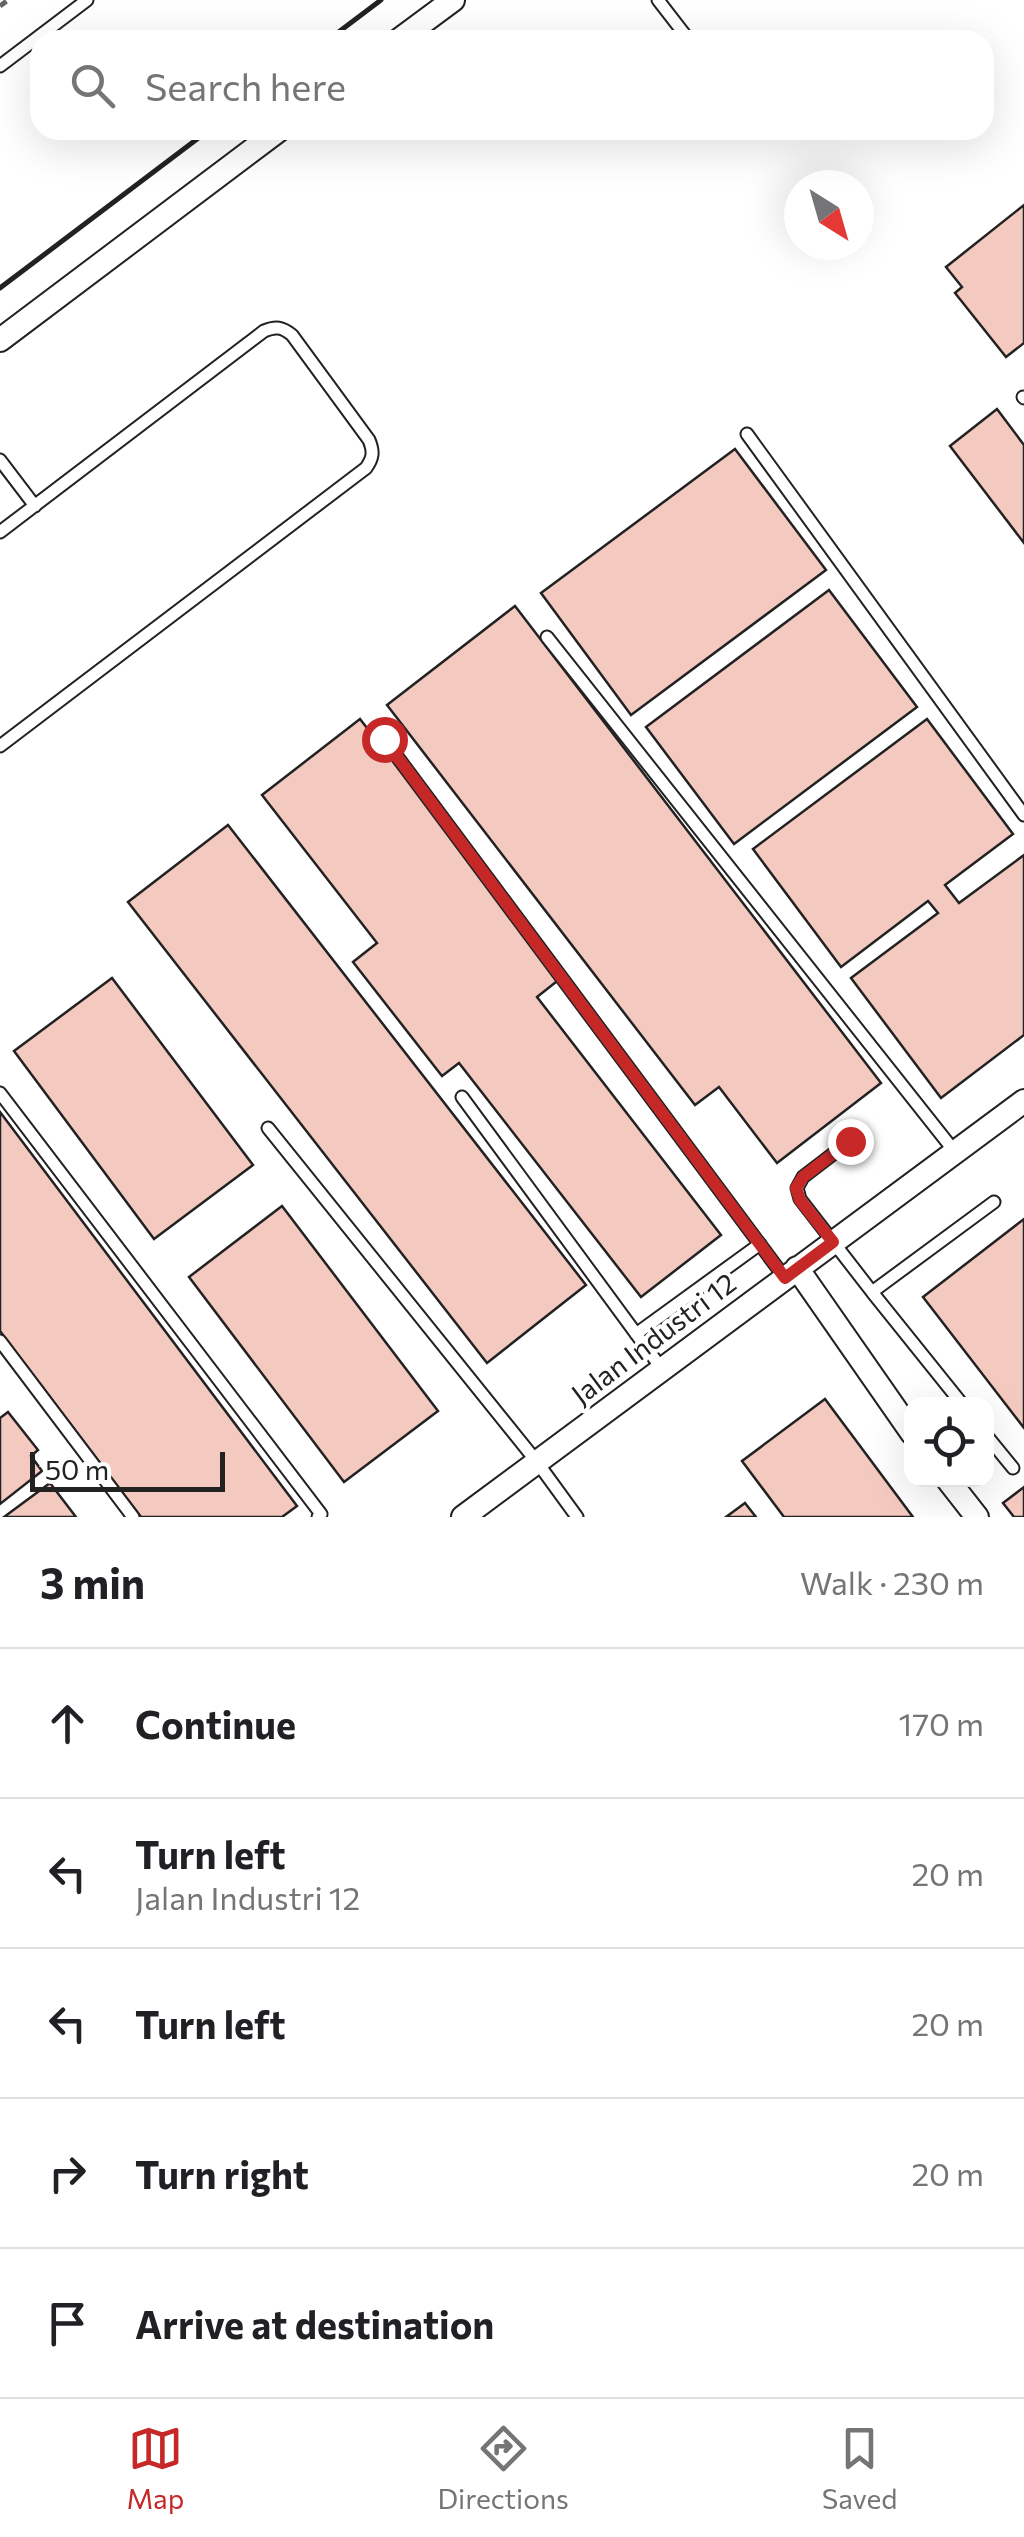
<!DOCTYPE html>
<html lang="en">
<head>
<meta charset="utf-8">
<style>
  body { margin:0; font-family:Commissioner,sans-serif; background:#f2f2f2; color:#202124 }
  .controls { position:absolute; right:30px; bottom:30px; display:grid; overflow:hidden; border-radius:20px; box-shadow:0 10px 40px #0002 }
  .controls button { width:90px; height:90px; display:grid; place-items:center; padding:0; border:0; border-bottom:2px solid #e0e0e0; background:#fff; color:#202124; font:50px sans-serif }
  .compass { position:absolute; left:784px; top:170px; width:90px; height:90px; border-radius:50%; background:#fff; box-shadow:0 10px 40px #0002; rotate:143deg }
  .scale { position:absolute; left:30px; bottom:25px; width:195px; box-sizing:border-box; padding-left:10px; border:5px solid #222; border-top:0; font-size:28px; line-height:35px; white-space:nowrap; color:#222; -webkit-text-stroke:8px #fff; paint-order:stroke }
  .stop { position:absolute; width:30px; height:30px; margin:-22px; border:8px solid #c62828; border-radius:50%; background:#fff }
  .stop.end { background:#c62828; border-color:#fff; box-shadow:0 2px 10px #0008 }
  .list { margin:0; padding:0; list-style:none }
  h2 { display:flex; justify-content:space-between; align-items:center; height:130px; margin:0; padding:0 40px; font-size:42px }
  h2 small { font-size:32px; font-weight:400; color:#757577 }
  .list li { display:grid; grid-template-columns:65px 1fr auto; gap:30px; align-items:center; box-sizing:border-box; height:150px; padding:0 40px; border-top:2px solid #e0e0e0 }
  .list b { display:block; font-size:38px; white-space:nowrap }
  .list p { margin:0; font-size:32px; white-space:nowrap; color:#757577 }
  .list em { font-size:32px; font-style:normal; color:#757577 }
  .icon { flex:none; width:55px; height:55px; fill:none; stroke:currentColor; stroke-width:2; stroke-linecap:round; stroke-linejoin:round }
  .map { position:relative; flex:none; width:1024px; height:1517px; overflow:hidden }
  .search { position:absolute; background:#fff; box-shadow:0 10px 40px #0002; left:30px; right:30px; top:30px; height:110px; display:flex; align-items:center; gap:25px; box-sizing:border-box; padding:0 35px; border-radius:30px; color:#757577; font-size:38px }
  .sheet { height:880px; background:#fff }
  nav { display:flex; justify-content:space-around; align-items:center; box-sizing:border-box; height:140px; border-top:2px solid #e0e0e0; background:#fff; font-size:28px; color:#757577 }
  nav a { display:grid; justify-items:center; gap:5px }
  nav .on { color:#c62828 }
  .map>svg:first-child { display:block }
  .building { fill:#f3c9c0; stroke:#222; stroke-width:2.5 }
  .lines { fill:none; stroke-linecap:round; stroke-linejoin:round }
  .lane-casing { stroke:#222; stroke-width:15 }
  .street-casing { stroke:#222; stroke-width:26 }
  .path { stroke:#646464; stroke-width:5; stroke-dasharray:8 5; stroke-linecap:butt }
  .lane { stroke:#fff; stroke-width:11 }
  .street { stroke:#fff; stroke-width:22 }
  .wall { stroke:#222; stroke-width:5 }
  .route { stroke:#c62828; stroke-width:12 }
  .labels { text-anchor:middle; dominant-baseline:central; stroke-width:8; stroke-linejoin:round; paint-order:stroke }
  .street-label { font-size:28px; fill:#222; stroke:#fff }
</style>
</head>
<body>
<div class="map">
<svg width="1024" height="1517" viewBox="0 0 1024 1517">
  <rect width="100%" height="100%" fill="#fff"/>
  <!-- building -->
  <path class="building" d="M1024,205v138l-18,14 -51,-64 7,-6 -16,-20z
    M997,409l27,36v98l-74,-97z
    M735,449l91,121 -195,145 -90,-122z
    M829,590l88,117 -183,137 -88,-117z
    M515,606l366,477 -104,80 -58,-76 -24,18 -308,-400z
    M360,719l201,259 -24,19 184,238 -80,62 -182,-234 -17,13 -89,-114 24,-19 -115,-148z
    M927,719l86,115 -68,51 14,18 65,-48v180l-83,63 -90,-120 87,-65 -10,-12 -87,66 -88,-118z
    M228,825l358,460 -99,78 -359,-461z
    M112,978l141,187 -99,74 -140,-188z
    M0,1112l297,394 -15,11h-141l-141,-186z
    M282,1206l156,205 -94,71 -155,-205z
    M1024,1219v209l-101,-131z
    M825,1399l88,118h-129l-42,-56z
    M8,1412l30,38 -7,6 11,15 -42,33v-86z
    M50,1483l26,34h-72z
    M1024,1487v30h-10l-11,-14z
    M745,1503l11,14h-30z"/>
  <g class="lines">
    <!-- lane casing -->
    <g class="lane-casing">
      <path id="lane" d="M658,0l31,40
        M0,66l87,-66
        M1023,397l1,1
        M747,434l277,381
        M0,460l35,46
        M0,532l264,-201c12,-5 18,-4 28,4l77,105c5,12 4,18 -3,28l-366,278
        M547,637l408,515
        M384,739l401,539
        M0,1093l321,421 -3,3
        M462,1097l200,272
        M268,1128l269,334 40,55
        M850,1141l-47,36 -6,11 3,11 72,93 122,-90
        M872,1292l90,112
        M636,1334l124,-90
        M0,1341l133,176
        M986,1435l27,33"/>
    </g>
    <!-- street casing -->
    <g class="street-casing">
      <path id="street" d="M399,40l54,-40
        M0,340l279,-210
        M797,1268l115,165
        M948,1480l29,37
        M463,1517l561,-416"/>
    </g>
    <!-- path -->
    <path class="path" d="M0,6l8,-6"/>
    <!-- lane -->
    <use href="#lane" class="lane"/>
    <!-- street -->
    <use href="#street" class="street"/>
    <!-- wall -->
    <path class="wall" d="M328,40l53,-40
      M0,288l209,-158"/>
  </g>
  <g class="lines">
    <!-- route -->
    <path class="route" d="M384,739l401,539 48,-36 -33,-42 -4,-12 7,-11 47,-36"/>
  </g>
  <g class="labels">
    <!-- street labels -->
    <g class="street-label">
      <text transform="translate(653 1338) rotate(-37)">Jalan Industri 12</text>
    </g>
  </g>
</svg>
<div class="controls">
<button><svg class="icon" aria-label="locate" viewBox="0 0 24 24"><circle cx="12" cy="12" r="6"/><path d="M12 2v4M12 18v4M2 12h4M18 12h4"/></svg></button>
</div>
<svg class="compass" viewBox="-18 -18 36 36"><path d="M0-13l5 13h-10z" fill="#e53935"/><path d="M0 13l5-13h-10z" fill="#757577"/></svg>
<div class="scale">50 m</div>
<div class="stop" style="left:384px;top:739px"></div>
<div class="stop end" style="left:850px;top:1141px"></div>
<div class="search"><svg class="icon" aria-label="search" viewBox="0 0 24 24"><circle cx="10" cy="10" r="6"/><path d="M15 15l6 6"/></svg>Search here</div>
</div>
<section class="sheet">
<h2>3 min<small>Walk · 230 m</small></h2>
<ul class="list">
<li><svg class="icon" aria-label="ahead" viewBox="0 0 24 24"><path d="M12 20V5M6 11l6-6 6 6"/></svg><div><b>Continue</b></div><em>170 m</em></li>
<li><svg class="icon" aria-label="left" viewBox="0 0 24 24"><path d="M17 20v-9H6M10 6l-5 5 5 5"/></svg><div><b>Turn left</b><p>Jalan Industri 12</p></div><em>20 m</em></li>
<li><svg class="icon" aria-label="left" viewBox="0 0 24 24"><path d="M17 20v-9H6M10 6l-5 5 5 5"/></svg><div><b>Turn left</b></div><em>20 m</em></li>
<li><svg class="icon" aria-label="right" viewBox="0 0 24 24"><path d="M7 20v-9h11M14 6l5 5-5 5"/></svg><div><b>Turn right</b></div><em>20 m</em></li>
<li><svg class="icon" aria-label="arrive" viewBox="0 0 24 24"><path d="M6 21V4h12l-3 4 3 4H6"/></svg><div><b>Arrive at destination</b></div></li>
</ul>
</section>
<nav>
<a class="on"><svg class="icon" aria-label="map" viewBox="0 0 24 24"><path d="M3 6l6-2 6 2 6-2v14l-6 2-6-2-6 2zM9 4v14M15 6v14"/></svg>Map</a>
<a><svg class="icon" aria-label="directions" viewBox="0 0 24 24"><path d="M12 3l9 9-9 9-9-9zM9 14v-3h6M13 9l2 2-2 2"/></svg>Directions</a>
<a><svg class="icon" aria-label="saved" viewBox="0 0 24 24"><path d="M7 4h10v16l-5-4-5 4z"/></svg>Saved</a>
</nav>
</body>
</html>
